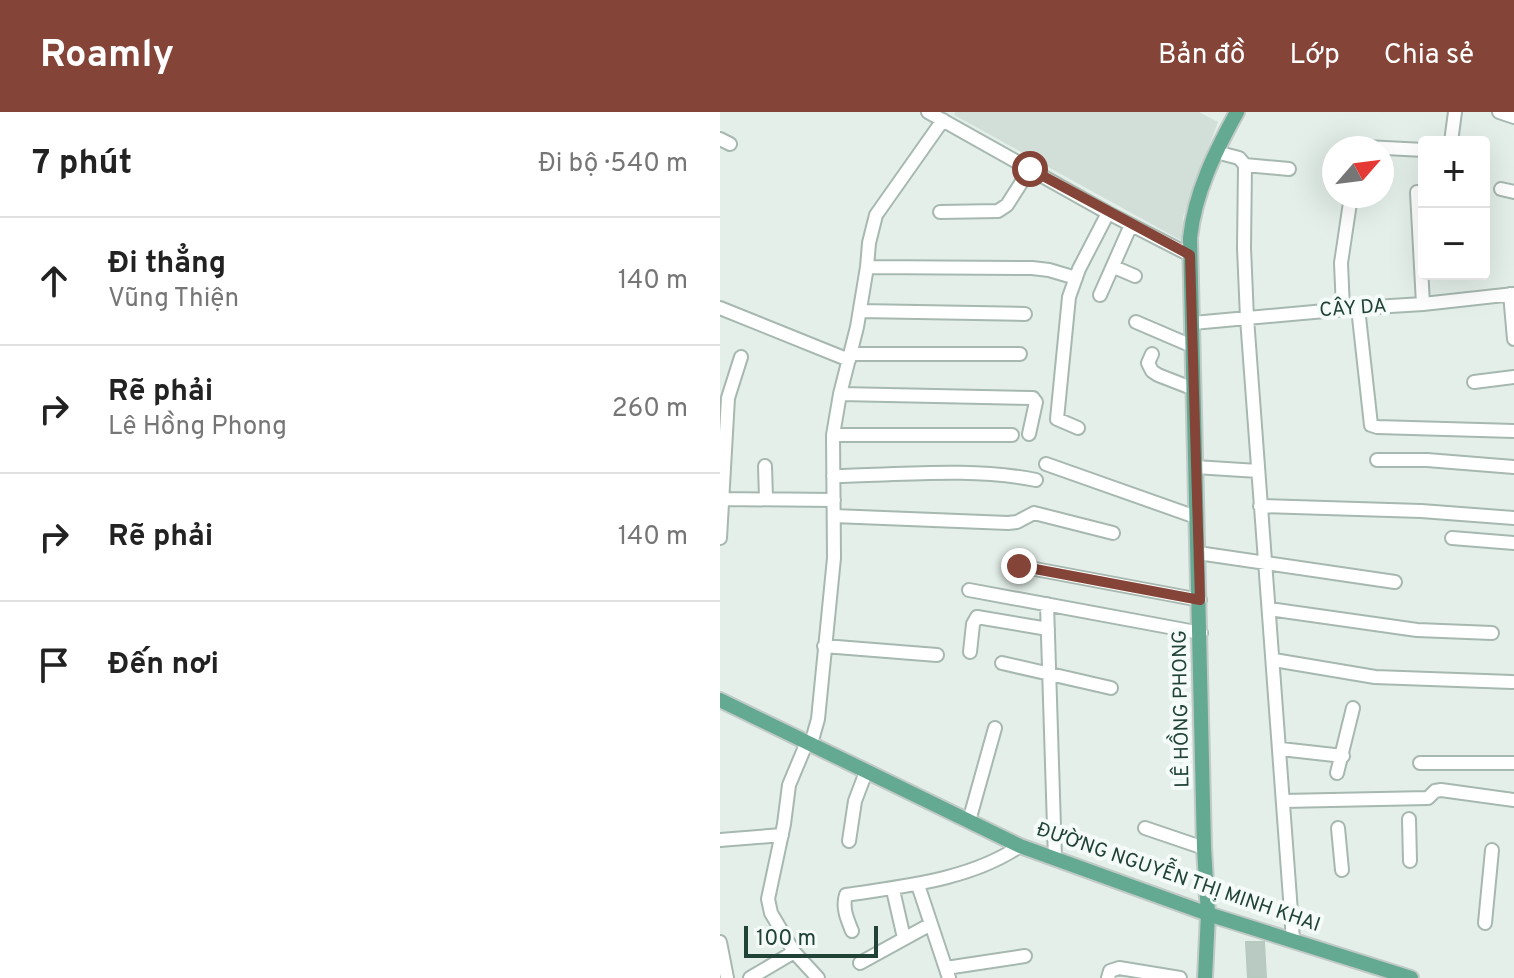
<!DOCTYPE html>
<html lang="vi">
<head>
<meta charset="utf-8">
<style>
  body { margin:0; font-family:Overpass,sans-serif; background:#f2f2f2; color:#222 }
  .controls { position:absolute; right:24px; top:24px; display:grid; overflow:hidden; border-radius:8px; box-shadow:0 8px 32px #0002 }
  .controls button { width:72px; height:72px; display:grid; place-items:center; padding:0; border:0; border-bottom:2px solid #e0e0e0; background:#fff; color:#222; font:40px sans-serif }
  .compass { position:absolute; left:602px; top:24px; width:72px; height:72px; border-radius:50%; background:#fff; box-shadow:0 8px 32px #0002; rotate:62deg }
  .scale { position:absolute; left:24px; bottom:20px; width:134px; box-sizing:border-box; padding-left:8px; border:4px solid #214337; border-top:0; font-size:22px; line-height:28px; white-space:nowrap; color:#214337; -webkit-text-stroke:6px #f5fbf8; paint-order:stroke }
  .stop { position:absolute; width:24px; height:24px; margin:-18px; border:6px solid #854438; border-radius:50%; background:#fff }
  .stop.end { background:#854438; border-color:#fff; box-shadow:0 2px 8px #0008 }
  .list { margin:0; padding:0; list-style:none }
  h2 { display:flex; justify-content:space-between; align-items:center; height:104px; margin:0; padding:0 32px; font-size:34px }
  h2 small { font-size:26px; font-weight:400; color:#767676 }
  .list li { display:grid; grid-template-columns:52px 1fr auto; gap:24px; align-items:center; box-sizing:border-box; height:128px; padding:0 32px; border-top:2px solid #e0e0e0 }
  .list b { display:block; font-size:30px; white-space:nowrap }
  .list p { margin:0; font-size:26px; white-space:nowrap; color:#767676 }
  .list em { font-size:26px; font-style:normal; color:#767676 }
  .icon { flex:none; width:44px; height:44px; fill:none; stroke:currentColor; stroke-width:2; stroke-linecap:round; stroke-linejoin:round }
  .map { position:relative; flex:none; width:794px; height:866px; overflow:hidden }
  header { display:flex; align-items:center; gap:48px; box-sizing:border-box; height:112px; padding:0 40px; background:#854438; color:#fff }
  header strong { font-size:38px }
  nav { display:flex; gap:44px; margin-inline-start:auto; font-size:28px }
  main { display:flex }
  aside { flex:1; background:#fff }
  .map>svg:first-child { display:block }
  .built { fill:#d2dfd8 }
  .building { fill:#b9cac2; stroke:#b6cac0; stroke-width:2 }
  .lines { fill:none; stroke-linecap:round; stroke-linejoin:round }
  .minor-casing { stroke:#a6b8b0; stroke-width:16 }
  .major-casing { stroke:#c1cac7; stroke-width:18 }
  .minor { stroke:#fff; stroke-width:12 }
  .major { stroke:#64a992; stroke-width:14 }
  .route { stroke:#854438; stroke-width:10 }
  .labels { text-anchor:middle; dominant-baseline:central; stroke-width:8; stroke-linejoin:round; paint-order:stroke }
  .street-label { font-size:20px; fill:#214337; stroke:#f5fbf8 }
</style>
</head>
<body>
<header>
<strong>Roamly</strong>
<nav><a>Bản đồ</a><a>Lớp</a><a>Chia sẻ</a></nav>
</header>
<main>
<aside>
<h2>7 phút<small>Đi bộ · 540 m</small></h2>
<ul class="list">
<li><svg class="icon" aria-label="ahead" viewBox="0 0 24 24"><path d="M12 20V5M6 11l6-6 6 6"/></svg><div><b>Đi thẳng</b><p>Vũng Thiện</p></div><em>140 m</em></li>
<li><svg class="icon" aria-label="right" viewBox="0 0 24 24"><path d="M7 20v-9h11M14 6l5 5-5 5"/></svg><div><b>Rẽ phải</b><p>Lê Hồng Phong</p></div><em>260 m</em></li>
<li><svg class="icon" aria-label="right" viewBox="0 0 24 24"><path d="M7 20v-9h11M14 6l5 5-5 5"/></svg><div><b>Rẽ phải</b></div><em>140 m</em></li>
<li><svg class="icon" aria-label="arrive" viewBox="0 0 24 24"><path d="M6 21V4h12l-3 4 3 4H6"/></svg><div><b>Đến nơi</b></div></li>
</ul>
</aside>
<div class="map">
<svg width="794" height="866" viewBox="0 0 794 866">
  <rect width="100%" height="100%" fill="#e4efe9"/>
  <!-- built -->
  <path class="built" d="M235,0h244l19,10 -35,95 -1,24 -228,-126z"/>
  <!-- building -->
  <path class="building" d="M526,830h18l2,36h-18z"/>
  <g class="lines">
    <!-- minor casing -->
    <g class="minor-casing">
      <path id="minor" d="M208,0l180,101 82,42
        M779,0l15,5
        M0,27l10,5
        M731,30l4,-30
        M646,35l58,3
        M496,40l23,6 6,7 44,4
        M525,53l-1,83 3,70 46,621
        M781,77l13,3
        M697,80l6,112
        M220,100l58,-1 9,-6 23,-36
        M147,155l165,1 17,2 27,8
        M394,155l21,9
        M790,182l4,45
        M380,183l31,-70
        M0,196l129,52
        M638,196l13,117 6,2 137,4
        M623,197l-2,-46 10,-67
        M140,199l165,3
        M416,210l56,24
        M473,211l165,-15 65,-4 91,-10
        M132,242h168
        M432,242l-4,9 4,8 6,4 36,14
        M754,270l40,-5
        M120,282l193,4 3,4 -7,32
        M358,316l-21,-9 12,-122 10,-28 29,-56
        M113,323h179
        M657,348h50l87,7
        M326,352l150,53
        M45,354l1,32
        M475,355l63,4
        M113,364c67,-1 138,-9 203,4
        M0,387l114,1
        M540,394l161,5 93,7
        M114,404l174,7 9,-1 17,-9 79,20
        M0,426l8,-140 13,-41
        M732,426l62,5
        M478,441l197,29
        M299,454l181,34
        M249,478l232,43
        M327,492l8,255
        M549,497l148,21 75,3
        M104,534l113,9
        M250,540l3,-28 4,-7 71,12
        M554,548l101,17 137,5
        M282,551l109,25
        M87,630l-18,43 -5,39 -16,75 3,14 23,39 24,26
        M91,632l7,-25 16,-161 -1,-123 7,-41 17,-67 10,-60 2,-24 7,-28 67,-95
        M561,637l62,7
        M700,651h94
        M617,661l16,-65
        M563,689l145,-3 7,-7 6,-1 73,10
        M689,707l1,42
        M249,709l26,-93
        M425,716l59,20
        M618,716l4,42
        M0,728l62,-5
        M129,729l6,-40 11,-29
        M198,773l31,93
        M173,778l11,48
        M765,811l7,-73
        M132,819c-5,-12 -10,-24 -6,-36 58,-9 124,-15 174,-49
        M0,830l7,36
        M140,851l71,-39
        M226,856l79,-12
        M30,866l44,-26
        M388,866l2,-7 9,-3 61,10"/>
    </g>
    <!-- major casing -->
    <g class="major-casing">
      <path id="major" d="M0,588l300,146 188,68 203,64
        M485,866l3,-64 -4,-66 -14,-610c5,-46 25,-86 47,-126"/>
    </g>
    <!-- minor -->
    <use href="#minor" class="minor"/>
    <!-- major -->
    <use href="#major" class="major"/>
  </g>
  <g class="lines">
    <!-- route -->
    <path class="route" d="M299,454l181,34 -10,-345 -160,-86"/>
  </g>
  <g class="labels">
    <!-- street labels -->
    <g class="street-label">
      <text transform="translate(633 197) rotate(-4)">CÂY DA</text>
      <text transform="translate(462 597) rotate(-91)">LÊ HỒNG PHONG</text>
      <text transform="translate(458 766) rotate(19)">ĐƯỜNG NGUYỄN THỊ MINH KHAI</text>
    </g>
  </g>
</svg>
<div class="controls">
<button>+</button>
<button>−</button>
</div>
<svg class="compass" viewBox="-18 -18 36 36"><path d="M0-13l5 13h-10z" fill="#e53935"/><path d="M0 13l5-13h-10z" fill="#767676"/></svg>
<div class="scale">100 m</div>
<div class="stop" style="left:310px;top:57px"></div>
<div class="stop end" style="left:299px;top:454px"></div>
</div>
</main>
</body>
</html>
